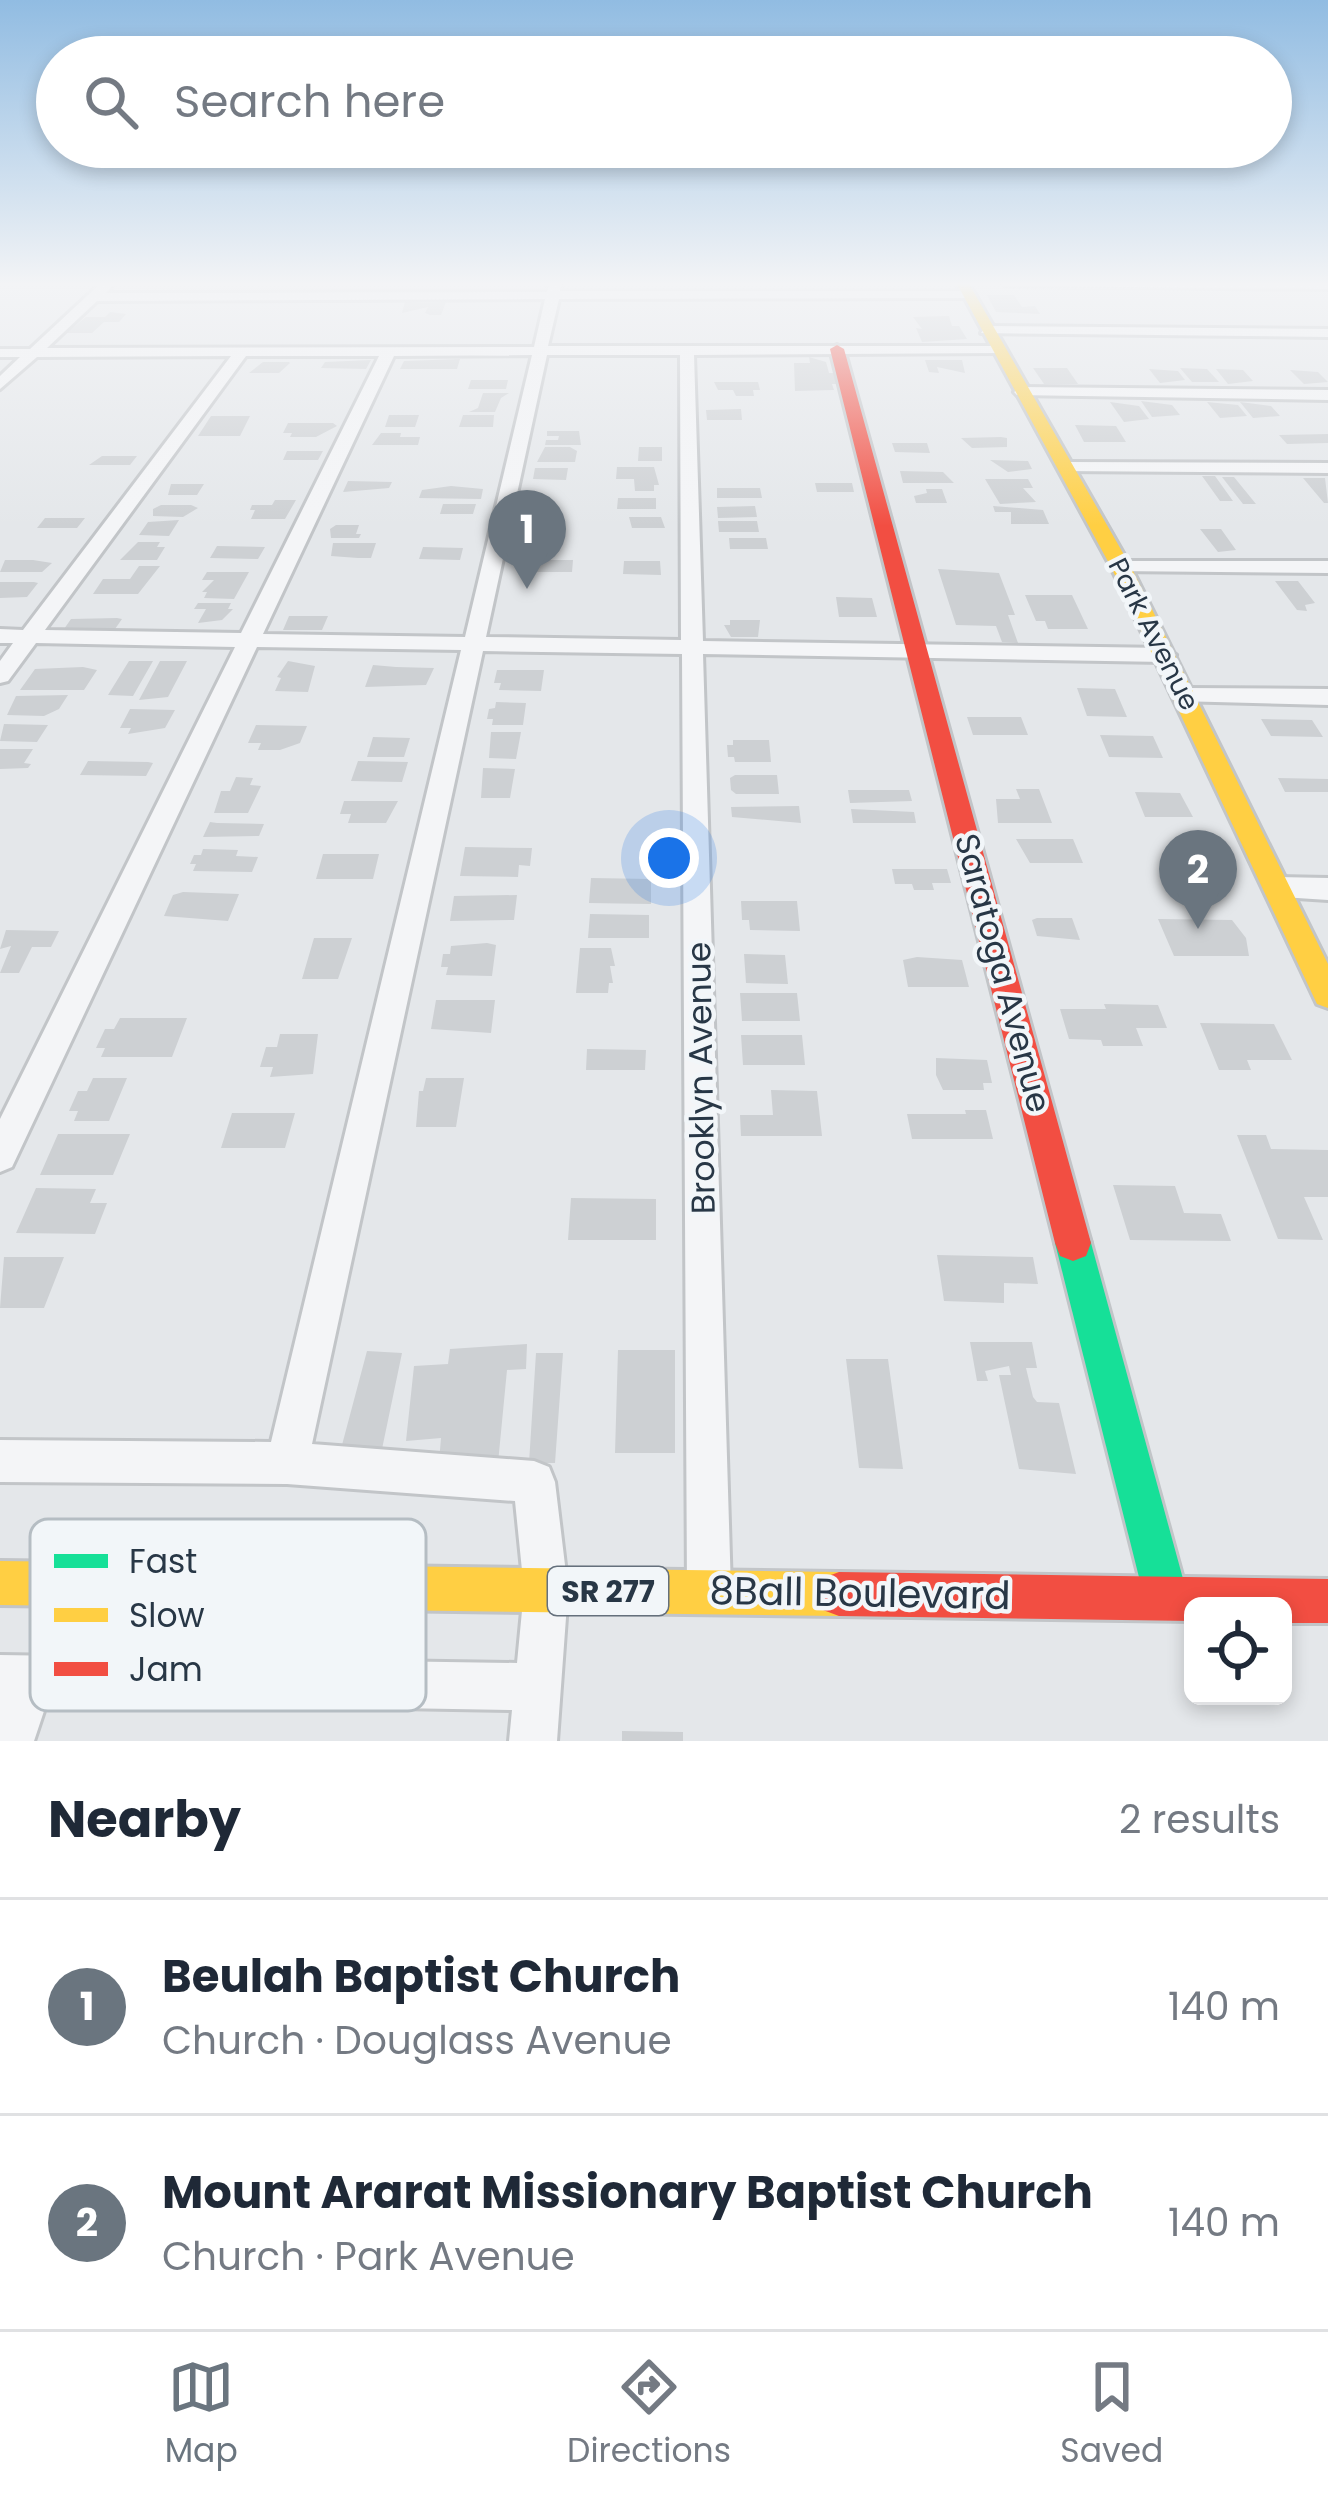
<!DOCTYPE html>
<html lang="en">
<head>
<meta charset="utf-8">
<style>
  body { margin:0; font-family:Poppins,sans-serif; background:#f2f2f3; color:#1f2937 }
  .controls { position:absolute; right:36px; bottom:36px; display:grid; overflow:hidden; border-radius:18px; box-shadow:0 6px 18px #0003 }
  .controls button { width:108px; height:108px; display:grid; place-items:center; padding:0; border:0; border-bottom:3px solid #e0e1e3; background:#fff; color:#1f2937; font:60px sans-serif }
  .you { position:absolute; left:669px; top:858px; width:42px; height:42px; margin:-30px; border:9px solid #fff; border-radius:50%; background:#1a73e8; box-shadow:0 0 0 18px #1a73e833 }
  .badge { display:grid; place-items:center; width:78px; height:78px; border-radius:50%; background:#6a757f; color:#fff; font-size:39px; font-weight:700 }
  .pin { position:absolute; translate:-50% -99px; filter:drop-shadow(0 3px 6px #0008) }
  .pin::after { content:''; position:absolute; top:63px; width:42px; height:36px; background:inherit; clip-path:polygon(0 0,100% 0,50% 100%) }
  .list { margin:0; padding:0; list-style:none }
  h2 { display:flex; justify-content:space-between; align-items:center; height:156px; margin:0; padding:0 48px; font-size:51px }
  h2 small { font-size:39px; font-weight:400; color:#747a83 }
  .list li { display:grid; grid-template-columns:78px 1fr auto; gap:36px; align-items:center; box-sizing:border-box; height:216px; padding:0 48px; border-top:3px solid #e0e1e3 }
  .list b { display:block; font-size:45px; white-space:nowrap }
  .list p { margin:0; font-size:39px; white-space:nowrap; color:#747a83 }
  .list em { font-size:39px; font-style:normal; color:#747a83 }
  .icon { flex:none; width:66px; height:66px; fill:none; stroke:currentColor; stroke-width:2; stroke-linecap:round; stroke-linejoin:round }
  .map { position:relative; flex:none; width:1328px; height:1741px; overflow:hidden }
  .search { position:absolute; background:#fff; box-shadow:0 6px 18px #0003; left:36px; right:36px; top:36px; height:132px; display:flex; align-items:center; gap:30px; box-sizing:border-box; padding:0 42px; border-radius:66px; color:#747a83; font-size:45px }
  .sheet { height:588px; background:#fff }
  nav { display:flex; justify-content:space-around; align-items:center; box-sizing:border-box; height:168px; border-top:3px solid #e0e1e3; background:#fff; font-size:33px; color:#747a83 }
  nav a { display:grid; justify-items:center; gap:6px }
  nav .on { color:#6a757f }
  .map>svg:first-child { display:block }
  .building { fill:#cdd0d3 }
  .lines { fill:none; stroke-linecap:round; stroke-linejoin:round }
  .street-casing { stroke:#c2c5c8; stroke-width:6 }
  .fast-casing { stroke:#c2c5c8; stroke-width:6 }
  .slow-casing { stroke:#c2c5c8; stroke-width:6 }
  .jam-casing { stroke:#c2c5c8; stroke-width:6 }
  .street { fill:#f4f5f7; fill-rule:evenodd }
  .fast { fill:#16e098; fill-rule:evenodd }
  .slow { fill:#ffcf43; fill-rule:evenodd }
  .jam { fill:#f24e42; fill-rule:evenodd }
  .labels { text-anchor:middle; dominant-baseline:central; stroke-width:9; stroke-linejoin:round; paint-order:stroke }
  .far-street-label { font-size:27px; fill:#283746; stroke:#f2f6f9 }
  .shield { fill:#f2f6f9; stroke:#65707c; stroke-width:3 }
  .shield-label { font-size:30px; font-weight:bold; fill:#283746 }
  .street-label { font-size:33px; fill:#283746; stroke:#f2f6f9 }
  .near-street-label { font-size:39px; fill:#283746; stroke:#f2f6f9 }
  .key { fill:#f2f6f9; stroke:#b5bdc3; stroke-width:3 }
  .key-label { font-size:33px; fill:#283746 }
</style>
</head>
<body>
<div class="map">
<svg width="1328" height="1741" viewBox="0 0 1328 1741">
  <rect width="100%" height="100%" fill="#e4e7ea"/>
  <!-- building -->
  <path class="building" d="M987,295h27l8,12 13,-1 5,8 -44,-2z
    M405,302l19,1 22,-1 -5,13h-11l-5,-2 3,-6 -26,6z
    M110,312l16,2 -7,8h-15l-12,11h-26l20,-16h19z
    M949,316l3,10h7l8,13 -45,3 -6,-14 6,1 -9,-12z
    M809,357l17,5 3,11h5l4,11h-6l2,6 -39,1 -1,-28h16z
    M460,359l-3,10h-57l4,-8z
    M371,360l-5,9 -45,-1 4,-6z
    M925,360h37l3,13 -28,-6 2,6 -10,-1z
    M263,362h26l1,1 -11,10h-30z
    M1033,368h34l11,16h-34z
    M1180,368l27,1 12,13h-27z
    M1149,369l29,2 7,9 -25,3z
    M1216,369l27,1 10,11 -25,3z
    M1290,370l28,2 10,10 -24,2z
    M471,380h37l-2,9h-38z
    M714,382h44l2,8h-7l1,6h-18l-3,-6h-15z
    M483,393h26l-8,5 -6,14h-26l9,-4z
    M1141,401l31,4 8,10 -28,2z
    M1110,402l29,4 10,13 -25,3z
    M1207,402l31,3 9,11 -27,2z
    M1240,402l31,4 9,10 -27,2z
    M741,409l1,11h-35l-1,-10z
    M389,415h30l-4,12h-30z
    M463,415h31l-1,12h-34z
    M211,416h39l-10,20h-42z
    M288,423h45l4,3 -21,11h-26l2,-4h-9z
    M1075,425l41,1 10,16h-42z
    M547,431h32l2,14h-36l1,-5h12l1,-4h-12z
    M381,433h20l-1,4h20l-2,8h-46z
    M1328,434v9l-41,1 -8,-9z
    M1001,437l6,1v9l-35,1 -11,-10z
    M892,443h35l3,10 -35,-1z
    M545,447h25l7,4 -2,11h-38z
    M639,447h23v14h-24z
    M287,451h36l-5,9h-35z
    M102,456h35l-7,9h-41z
    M990,460l38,1 4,8 -24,3z
    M617,467h37l5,18h-5v6h-19l-1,-12h-18z
    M535,468h33l-2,12 -33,-1z
    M900,471l43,1 11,11h-51z
    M1202,476h13l18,25h-13z
    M1222,477h12l22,27h-13z
    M1303,478h22l3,25h-4z
    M985,479h43l5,9h-10l13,14 -36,2z
    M348,481l44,1 -3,6 -46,4z
    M815,483h37l2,9h-37z
    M171,484h33l-7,11h-29z
    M451,486l32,3 -2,10 -62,-1 3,-8z
    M717,488h43l2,10h-45z
    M926,489h16l5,14h-31l-2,-7 13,-3z
    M618,498h38v11h-39z
    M275,500h21l-11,19h-34l4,-9h-5l2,-5h20z
    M443,504h33l-3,10h-33z
    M161,505h30l7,3 -15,9 -30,-1v-7z
    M755,506l2,11 -39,1 -1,-11z
    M993,506l50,4 6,14h-38v-12h-16z
    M629,517h32l4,11h-33z
    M45,518h40l-8,10h-40z
    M179,520l-10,16 -30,-1 9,-13z
    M718,521h39l2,11h-40z
    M336,525h23l-3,9h5l-2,4h-28l-1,-9z
    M1200,529h21l15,21 -18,2z
    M729,538h37l2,11h-38z
    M138,542h22l-3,5h8l-8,13h-37z
    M333,543h43l-5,15h-13l-27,-2z
    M217,546l48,1 -7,12 -48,-1z
    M423,547l40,1 -3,12 -41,-1z
    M5,560h28l19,3 -10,9h-42z
    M527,560h46l-1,12h-47z
    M624,561h36l1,14 -38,-1z
    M139,566h21l-22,28h-45l10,-15h27z
    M938,569l61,4 16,42h-7l10,28 -16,-1 -6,-16 -40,-1z
    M207,572h42l-15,27 -30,-1 3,-6h-5l12,-12h-12z
    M1275,581h23l17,22 -10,2 2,6 -10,-1z
    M0,582h34l4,1 -11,14 -27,1z
    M1025,595h47l16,34h-40l-3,-8h-9z
    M836,597l36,1 5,19h-38z
    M198,603h33l-3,6h5l-11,11 -24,3 8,-14h-12z
    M289,616h39l-6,14h-39z
    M71,619l46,-1 5,1 -7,10h-51z
    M730,620h30l-2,17h-27l-7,-12h6z
    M129,661h24l-20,35 -25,-1z
    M160,661h27l-19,36 -29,3z
    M288,661l27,5 -7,26 -33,-1 6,-13 -4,-1z
    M373,665l23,2 38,1 -8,17 -61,2z
    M83,667l14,3 -13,20h-64l15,-21z
    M497,670h47l-3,21 -42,-1 2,-7h-7z
    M1077,688l38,1 12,28 -40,-1z
    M68,695l-9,14 -15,7 -37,-1 9,-19z
    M496,702l30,1 -3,22h-31l1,-6h-6l2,-10 6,-1z
    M130,709l45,1 -10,18 -37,6 3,-6h-11z
    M967,717h54l7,18h-55z
    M1261,719l51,1 11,17 -52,-1z
    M4,724l44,1 -11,17 -37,-1z
    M256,725l51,1 -7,17 -20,7h-22l3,-7h-13z
    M491,732h30l-5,27 -27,-1z
    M1100,735l53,1 10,22 -54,-1z
    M373,737l37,1 -6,19h-37z
    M733,740h36l2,22h-36l-1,-5h-6l-1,-12h6z
    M0,749h33l-9,14 7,1 -3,4 -28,1z
    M88,761l60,1 5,1 -7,13 -66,-1z
    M358,761l50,1 -6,20 -51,-1z
    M483,768l32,1 -5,29h-29z
    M735,775h42l2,19h-43l-5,-4 -1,-12z
    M236,777l17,1 -3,7 11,1 -13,27h-34l7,-22h9z
    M1278,778l50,1v13h-43z
    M1016,789h23l13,34h-54l-2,-24h24z
    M848,790h61l3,11 -62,2z
    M1135,792l45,1 13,24h-48z
    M344,801h54l-12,22h-38l3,-9h-11z
    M799,806l2,17 -69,-6 -1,-10z
    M851,809l63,3 2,11h-63z
    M210,822l7,1 47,1 -5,12 -56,1z
    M1016,839h57l10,24h-53z
    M465,847l67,1 -2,18 -11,-1 -1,12 -58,-1z
    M203,849l35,1 -2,6 22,1 -6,15 -59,-1 3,-7h-6l4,-9h7z
    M323,854h56l-6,25h-57z
    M892,869h55l4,14h-19l2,7h-20l-2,-6h-17z
    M591,878l60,1v25l-62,-1z
    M183,892l56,2 -11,27 -64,-5 9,-21z
    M517,895l-3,25 -64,1 4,-25z
    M741,901h56l3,30 -50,-1 -1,-10h-7z
    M590,914l59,1v23h-61z
    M1037,918h35l8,22 -43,-4 -5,-16z
    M1158,919l74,1 14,18 3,18h-75z
    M6,930l53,1 -8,16h-19l-13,26h-19l11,-27 -11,3z
    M314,938h38l-14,41h-36z
    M487,943l9,2 -4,31 -46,-1 2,-8h-7l2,-13h7l1,-8z
    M580,948h31l4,18h-5l3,17h-4l-1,10h-32z
    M744,954l41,1 3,29 -42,-1z
    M917,957l45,3 7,27h-61l-5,-27z
    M740,993h57l3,28h-58z
    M436,1000h59l-4,33 -60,-4z
    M1104,1004l54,1 9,23h-31l7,18h-40l-2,-6 -32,-1 -9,-30h46z
    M120,1018h67l-15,39h-71l4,-9h-9l9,-19h9z
    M1200,1023l74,1 18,36h-45l4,10h-32z
    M280,1034h38l-5,40 -43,3 3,-10h-13l6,-20h11z
    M741,1035h61l3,30h-62z
    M587,1049l59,1 -1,20h-59z
    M936,1058l51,2 5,23h-9l1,7h-41l-7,-15z
    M93,1078h34l-18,43h-35l4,-10h-9l9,-20h9z
    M426,1078h38l-8,49h-40l3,-36h4z
    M771,1090l46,1 5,45h-81l-1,-21h33z
    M965,1110h21l7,29h-81l-5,-25h59z
    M232,1113h63l-10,35h-64z
    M58,1134h72l-17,41h-73z
    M1237,1135h29l5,14 57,1v47h-24l19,43 -45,-1z
    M1113,1185l62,1 9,27 37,1 10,27 -101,-1z
    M36,1188l60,1 -6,14h17l-12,31 -79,-1z
    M571,1198l85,1v41h-88z
    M937,1255l96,2 5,27 -34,-1v20l-60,-2z
    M4,1257h60l-20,51h-44z
    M970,1342h62l5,26h-11l7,29 4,5 22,1 17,71 -57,-5 -20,-94h12l-2,-9 -24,5 3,10h-11z
    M527,1344l-1,25 -19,1 -9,93 -59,-1 2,-24 -35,3 8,-75 34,-2 2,-15z
    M618,1350h57v103h-60z
    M367,1351l35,2 -20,96 -40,-4z
    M536,1353h27l-8,110h-26z
    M846,1359h42l15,110 -44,-1z
    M622,1731l61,1v9h-61z"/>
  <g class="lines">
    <!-- street casing -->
    <g class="street-casing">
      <path id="street" d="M102,282l11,3 -7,8 441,-1 3,-10h12l-2,9h411l-5,7 -407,1 -11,47h454v6l-5,1 -303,2 9,286 462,7 11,7 -11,7 -462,-8 28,937 -6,16 -16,6 -16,-6 -6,-16 -5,-937 -199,-3 -171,793 222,17 15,6 6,15 13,108 -11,151h-48l3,-31 -465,-8 -13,39h-34v-86l517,8 7,-73 -9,-89 -228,-17 -287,-2v-42l271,2 190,-792 -204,-3 -245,520 -12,5v-53l235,-472 -199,-4 -28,38 -8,2v-22l13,-18h-13v-14l23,1 208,-274 -194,1 -37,32v-13l20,-19h-20v-8h30zM545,299l-11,48 -487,1 50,-47zM532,355l-67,282 -202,-3 131,-278zM547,355h133l1,285 -195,-3zM246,356h133l-138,277 -196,-3z
        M1000,282h328v7l-322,-3z
        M986,326l342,3v8l-347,-4z
        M1022,387l306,3v10l-311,-5 -3,-3z
        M1066,462l262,1v10l-268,-2v-8z
        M1121,561h207v12l-214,-2 -3,-4z
        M1185,688l143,1v16l-151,-4v-10z
        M1277,877l51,1v22l-61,-4 -4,-8 4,-8z"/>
    </g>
    <!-- fast casing -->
    <g class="fast-casing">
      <path id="fast" d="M1073,1225l13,5 5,13 97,354 -6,16 -16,6 -16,-6 -6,-16 -89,-354 5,-13z"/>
    </g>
    <!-- slow casing -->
    <g class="slow-casing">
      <path id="slow" d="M956,282h12l163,285 197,397v44l-11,-4 -206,-437z
        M0,1561l839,11 16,6 6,16 -6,16 -16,6 -839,-11z"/>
    </g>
    <!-- jam casing -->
    <g class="jam-casing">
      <path id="jam" d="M837,345l7,4 247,894 -5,13 -13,5 -13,-5 -5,-13 -225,-894z
        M839,1572l489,7v44h-45v-17h-90v15l-354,-5 -16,-6 -6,-16 6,-16z"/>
    </g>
    <!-- street -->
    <use href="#street" class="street"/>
    <!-- fast -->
    <use href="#fast" class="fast"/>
    <!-- slow -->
    <use href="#slow" class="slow"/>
    <!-- jam -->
    <use href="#jam" class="jam"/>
  </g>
  <!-- sky -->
  <linearGradient id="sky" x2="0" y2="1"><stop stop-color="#91bce2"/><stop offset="0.54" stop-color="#f3f4f6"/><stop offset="1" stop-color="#f3f4f6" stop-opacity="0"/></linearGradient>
  <rect width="1328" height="526" fill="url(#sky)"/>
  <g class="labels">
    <!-- far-street labels -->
    <g class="far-street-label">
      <text transform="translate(1154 634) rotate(63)">Park Avenue</text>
    </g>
    <!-- shield labels -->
    <rect class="shield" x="548" y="1567" width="120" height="48" rx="9"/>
    <g class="shield-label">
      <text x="608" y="1591">SR 277</text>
    </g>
    <!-- street labels -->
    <g class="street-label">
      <text transform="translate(1003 973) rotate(75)">Saratoga Avenue</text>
      <text transform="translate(701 1078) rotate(-91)">Brooklyn Avenue</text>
    </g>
    <!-- near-street labels -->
    <g class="near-street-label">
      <text transform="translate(860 1593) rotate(1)">8Ball Boulevard</text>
    </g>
  </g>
  <!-- legend -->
  <rect x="30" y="1519" width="396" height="192" rx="18" class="key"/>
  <rect x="54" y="1554" width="54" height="14" fill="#16e098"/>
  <rect x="54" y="1608" width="54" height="14" fill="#ffcf43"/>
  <rect x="54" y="1662" width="54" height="14" fill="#f24e42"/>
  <g class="key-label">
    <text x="129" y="1573">Fast</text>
    <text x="129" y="1627">Slow</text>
    <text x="129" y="1681">Jam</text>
  </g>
</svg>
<div class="controls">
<button><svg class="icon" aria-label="locate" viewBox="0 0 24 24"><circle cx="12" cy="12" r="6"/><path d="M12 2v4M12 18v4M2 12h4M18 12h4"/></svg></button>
</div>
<div class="you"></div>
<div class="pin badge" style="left:527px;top:589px">1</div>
<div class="pin badge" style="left:1198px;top:929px">2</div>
<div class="search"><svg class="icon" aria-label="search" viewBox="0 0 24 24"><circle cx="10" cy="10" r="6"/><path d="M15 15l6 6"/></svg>Search here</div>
</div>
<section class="sheet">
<h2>Nearby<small>2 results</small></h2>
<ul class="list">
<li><span class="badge">1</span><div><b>Beulah Baptist Church</b><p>Church · Douglass Avenue</p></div><em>140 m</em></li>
<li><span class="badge">2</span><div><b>Mount Ararat Missionary Baptist Church</b><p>Church · Park Avenue</p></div><em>140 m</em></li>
</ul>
</section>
<nav>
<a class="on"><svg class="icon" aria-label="map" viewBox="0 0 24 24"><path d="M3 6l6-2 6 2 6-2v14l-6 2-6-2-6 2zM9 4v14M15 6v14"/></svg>Map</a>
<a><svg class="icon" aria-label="directions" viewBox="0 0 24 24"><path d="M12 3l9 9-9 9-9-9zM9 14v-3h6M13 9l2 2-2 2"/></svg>Directions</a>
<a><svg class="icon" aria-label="saved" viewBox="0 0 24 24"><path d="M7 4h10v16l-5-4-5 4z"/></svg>Saved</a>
</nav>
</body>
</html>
